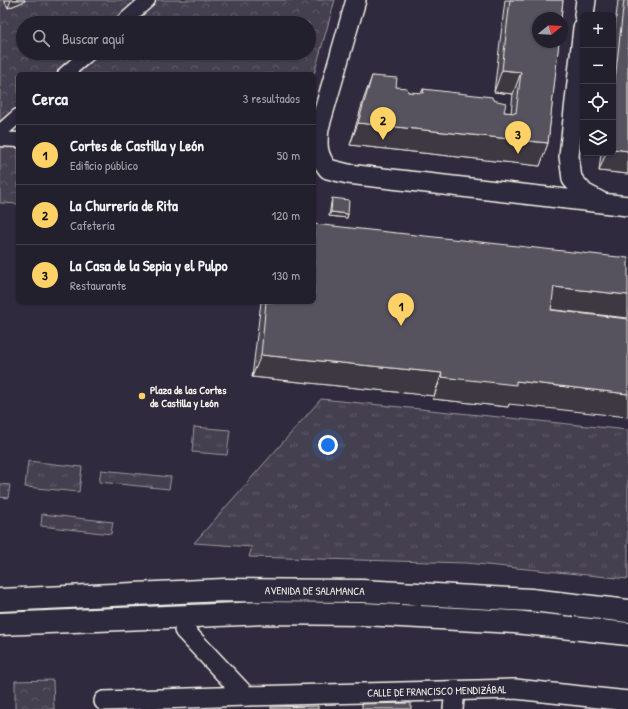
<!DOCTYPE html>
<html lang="es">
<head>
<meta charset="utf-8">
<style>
  body { margin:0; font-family:"Patrick Hand",sans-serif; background:#2b2836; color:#f1f3f6 }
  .controls { position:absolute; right:12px; top:12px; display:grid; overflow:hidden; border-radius:6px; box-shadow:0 1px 3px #0004 }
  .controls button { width:36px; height:36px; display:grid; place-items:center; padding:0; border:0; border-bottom:1px solid #403e4a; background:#23202e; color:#f1f3f6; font:20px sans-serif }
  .compass { position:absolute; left:532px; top:12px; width:36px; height:36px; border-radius:50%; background:#23202e; box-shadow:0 1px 3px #0004; rotate:72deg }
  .you { position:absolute; left:328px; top:445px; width:14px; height:14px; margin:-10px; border:3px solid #fff; border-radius:50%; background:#1a73e8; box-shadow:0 0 0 6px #1a73e833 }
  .badge { display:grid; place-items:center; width:26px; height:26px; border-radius:50%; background:#ffd166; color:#111; font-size:13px; font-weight:700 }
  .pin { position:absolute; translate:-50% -33px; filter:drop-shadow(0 1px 2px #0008) }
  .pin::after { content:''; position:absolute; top:21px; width:14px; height:12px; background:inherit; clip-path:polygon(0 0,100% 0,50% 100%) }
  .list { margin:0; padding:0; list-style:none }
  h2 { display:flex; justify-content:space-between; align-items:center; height:52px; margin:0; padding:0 16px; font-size:17px }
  h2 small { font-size:13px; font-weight:400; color:#a3a3aa }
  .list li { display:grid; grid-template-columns:26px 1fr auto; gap:12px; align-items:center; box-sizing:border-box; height:60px; padding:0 16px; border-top:1px solid #403e4a }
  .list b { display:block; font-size:15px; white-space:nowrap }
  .list p { margin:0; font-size:13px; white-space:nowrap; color:#a3a3aa }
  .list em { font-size:13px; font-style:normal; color:#a3a3aa }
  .icon { flex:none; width:22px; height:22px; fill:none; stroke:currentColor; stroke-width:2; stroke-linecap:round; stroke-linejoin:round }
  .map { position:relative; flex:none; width:628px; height:709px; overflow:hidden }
  .search { position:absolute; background:#23202e; box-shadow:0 1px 3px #0004; left:16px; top:16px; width:300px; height:44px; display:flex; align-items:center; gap:10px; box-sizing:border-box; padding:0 14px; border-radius:22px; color:#a3a3aa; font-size:15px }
  .panel { position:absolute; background:#23202e; box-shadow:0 1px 3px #0004; left:16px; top:72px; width:300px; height:232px; border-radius:6px }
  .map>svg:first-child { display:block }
  .grass { fill:url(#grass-tufts); stroke:#9c989c }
  .forest { fill:url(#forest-crowns); stroke:#9c989c; fill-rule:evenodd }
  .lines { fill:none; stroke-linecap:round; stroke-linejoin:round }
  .pedestrian-casing { stroke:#f4f1e8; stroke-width:17 }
  .minor-casing { stroke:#f4f1e8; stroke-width:22 }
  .trunk-casing { stroke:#f4f1e8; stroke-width:25 }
  .pedestrian { stroke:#2f2a3d; stroke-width:14 }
  .minor { stroke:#2f2a3d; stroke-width:19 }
  .trunk { stroke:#2f2a3d; stroke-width:22 }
  .wall { fill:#4a4752; stroke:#f4f1e8 }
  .shaded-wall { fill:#3c3942; stroke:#f4f1e8 }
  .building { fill:#56525f; stroke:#f4f1e8 }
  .poi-dot { fill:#ffd166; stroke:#2f2a3d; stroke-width:1.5 }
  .labels { text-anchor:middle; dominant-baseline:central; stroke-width:3; stroke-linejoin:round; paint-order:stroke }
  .poi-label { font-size:11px; font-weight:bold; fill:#f4f1e8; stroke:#2f2a3d; text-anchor:start }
  .street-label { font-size:11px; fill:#f4f1e8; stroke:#2f2a3d }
</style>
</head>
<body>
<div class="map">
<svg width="628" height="709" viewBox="0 0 628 709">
  <defs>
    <pattern id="grass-tufts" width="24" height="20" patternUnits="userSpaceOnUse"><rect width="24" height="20" fill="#454050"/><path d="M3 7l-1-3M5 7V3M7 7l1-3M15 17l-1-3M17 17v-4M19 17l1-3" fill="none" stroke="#605c69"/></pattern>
    <pattern id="forest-crowns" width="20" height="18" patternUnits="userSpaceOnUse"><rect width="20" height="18" fill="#454050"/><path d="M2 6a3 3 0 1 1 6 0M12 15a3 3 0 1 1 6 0" fill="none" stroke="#605c69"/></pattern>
  </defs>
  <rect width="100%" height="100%" fill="#2f2a3d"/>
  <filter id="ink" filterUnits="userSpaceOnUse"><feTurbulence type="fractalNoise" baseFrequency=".025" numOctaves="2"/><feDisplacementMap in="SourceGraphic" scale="8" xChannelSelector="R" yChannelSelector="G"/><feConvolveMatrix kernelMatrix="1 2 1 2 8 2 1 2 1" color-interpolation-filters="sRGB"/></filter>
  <g filter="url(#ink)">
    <!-- grass -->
    <path class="grass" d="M321,399l307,31v149l-162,-16 -217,-6 3,-10 -58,-4z
      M194,427l36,3 -3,25 -35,-3z
      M28,461l54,6 -3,25 -54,-5z
      M101,470l70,7 -2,12 -70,-7z
      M0,484l10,1 -2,13 -8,-1z
      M42,514l71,8 -2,12 -70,-8z"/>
    <!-- forest -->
    <path class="forest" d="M0,0h335l-21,74h-296v130l-18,-1zM23,23h286v30h-286z
      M53,680l1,29h-39v-28z"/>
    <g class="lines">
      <!-- pedestrian casing -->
      <g class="pedestrian-casing">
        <path id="pedestrian" d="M122,23l26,-23
          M65,74l24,-21
          M0,132l18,-16
          M0,139l18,1"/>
      </g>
      <!-- minor casing -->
      <g class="minor-casing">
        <g id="minor">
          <path d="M356,0l-37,128c-2,18 -2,27 9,41l20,5 280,32"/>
          <path d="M584,15l2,-15"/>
          <path d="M583,28l-14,128 3,23 12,14 15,8"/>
          <path d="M184,630l62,66"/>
          <path id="s1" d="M104,701l142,-5 269,-7 113,12"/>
          <path d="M453,709l2,-18"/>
        </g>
      </g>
      <!-- trunk casing -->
      <g class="trunk-casing">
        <g id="trunk">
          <path id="s2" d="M0,600l224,-10 138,1 169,9 97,11"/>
          <path d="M0,624l264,-11 99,1 152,8 113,12"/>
        </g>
      </g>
      <!-- pedestrian -->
      <use href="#pedestrian" class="pedestrian"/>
      <!-- minor -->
      <use href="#minor" class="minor"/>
      <!-- trunk -->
      <use href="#trunk" class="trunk"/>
    </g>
    <!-- wall -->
    <path class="wall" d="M4,0h21v1l-17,7z
      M505,0h58l-15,143 -8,23 -190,-21 14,-47 8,-22 24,11 12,5 13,1 2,-4 81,23 7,1 2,-19 -19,-2z
      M618,0h10v174l-29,-3 2,-18h12v-108z
      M332,198l16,16 -1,4 -18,-2 2,-13z
      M314,224l314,94 -77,-8 -43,97 -75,-8 1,-3 -182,-19 9,-75h53z"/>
    <!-- shaded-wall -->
    <path class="shaded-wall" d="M11,0h14v1l-17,7z
      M502,70l19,2 -8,22 -19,-2z
      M358,123l190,20 -8,23 -190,-21z
      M613,149l15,2v23l-29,-3 7,-18h7z
      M331,212l17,2 -1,4 -18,-2z
      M554,287l74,8v23l-82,-9z
      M261,355l181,18 -8,23 -182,-19z
      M441,377l75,4 112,13v23l-119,-13 -1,3 -75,-8z"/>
    <!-- building -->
    <path class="building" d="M510,0h53l-2,18h-23v24h21l-11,101 -190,-20 14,-47 25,2 -1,9 11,1 1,4 16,1 -1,-4 69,8 1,3 13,3 -2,9 12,1 5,-41 -19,-2z
      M624,0h4v151l-15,-2v-51z
      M332,198l17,2 -1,14 -17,-2z
      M314,224l314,34v37l-74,-8 -3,23 77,9v75l-112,-13v4l-75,-8 1,-4 -181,-18 5,-53h48z
      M411,703v6h-49v-5z
      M318,706v3h-47v-2z"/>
  </g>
  <!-- markers -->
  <circle class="poi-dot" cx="142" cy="396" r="4"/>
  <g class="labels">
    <!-- poi labels -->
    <g class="poi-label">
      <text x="150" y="390">Plaza de las Cortes<tspan x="150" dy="13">de Castilla y León</tspan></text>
    </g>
    <!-- street labels -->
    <g class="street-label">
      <text stroke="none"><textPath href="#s2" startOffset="315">AVENIDA DE SALAMANCA</textPath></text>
      <text stroke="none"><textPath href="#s1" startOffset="333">CALLE DE FRANCISCO MENDIZÁBAL</textPath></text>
    </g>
  </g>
</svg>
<div class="controls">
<button>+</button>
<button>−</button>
<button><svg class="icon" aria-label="locate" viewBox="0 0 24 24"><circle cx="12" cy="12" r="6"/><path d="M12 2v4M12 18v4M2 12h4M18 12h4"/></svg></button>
<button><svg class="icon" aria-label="layers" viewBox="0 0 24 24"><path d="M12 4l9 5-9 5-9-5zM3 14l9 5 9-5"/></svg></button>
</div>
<svg class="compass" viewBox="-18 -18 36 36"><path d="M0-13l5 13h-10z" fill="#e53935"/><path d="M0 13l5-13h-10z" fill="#a3a3aa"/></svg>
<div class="you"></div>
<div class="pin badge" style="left:401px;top:326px">1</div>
<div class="pin badge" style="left:383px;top:140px">2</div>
<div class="pin badge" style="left:518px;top:154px">3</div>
<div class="search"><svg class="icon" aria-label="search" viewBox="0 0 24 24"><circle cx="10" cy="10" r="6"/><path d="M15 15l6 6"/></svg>Buscar aquí</div>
<section class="panel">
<h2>Cerca<small>3 resultados</small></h2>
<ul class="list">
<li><span class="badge">1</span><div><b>Cortes de Castilla y León</b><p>Edificio público</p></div><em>50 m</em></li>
<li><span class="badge">2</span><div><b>La Churrería de Rita</b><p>Cafetería</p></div><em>120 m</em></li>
<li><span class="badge">3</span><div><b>La Casa de la Sepia y el Pulpo</b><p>Restaurante</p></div><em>130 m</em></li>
</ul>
</section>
</div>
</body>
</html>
